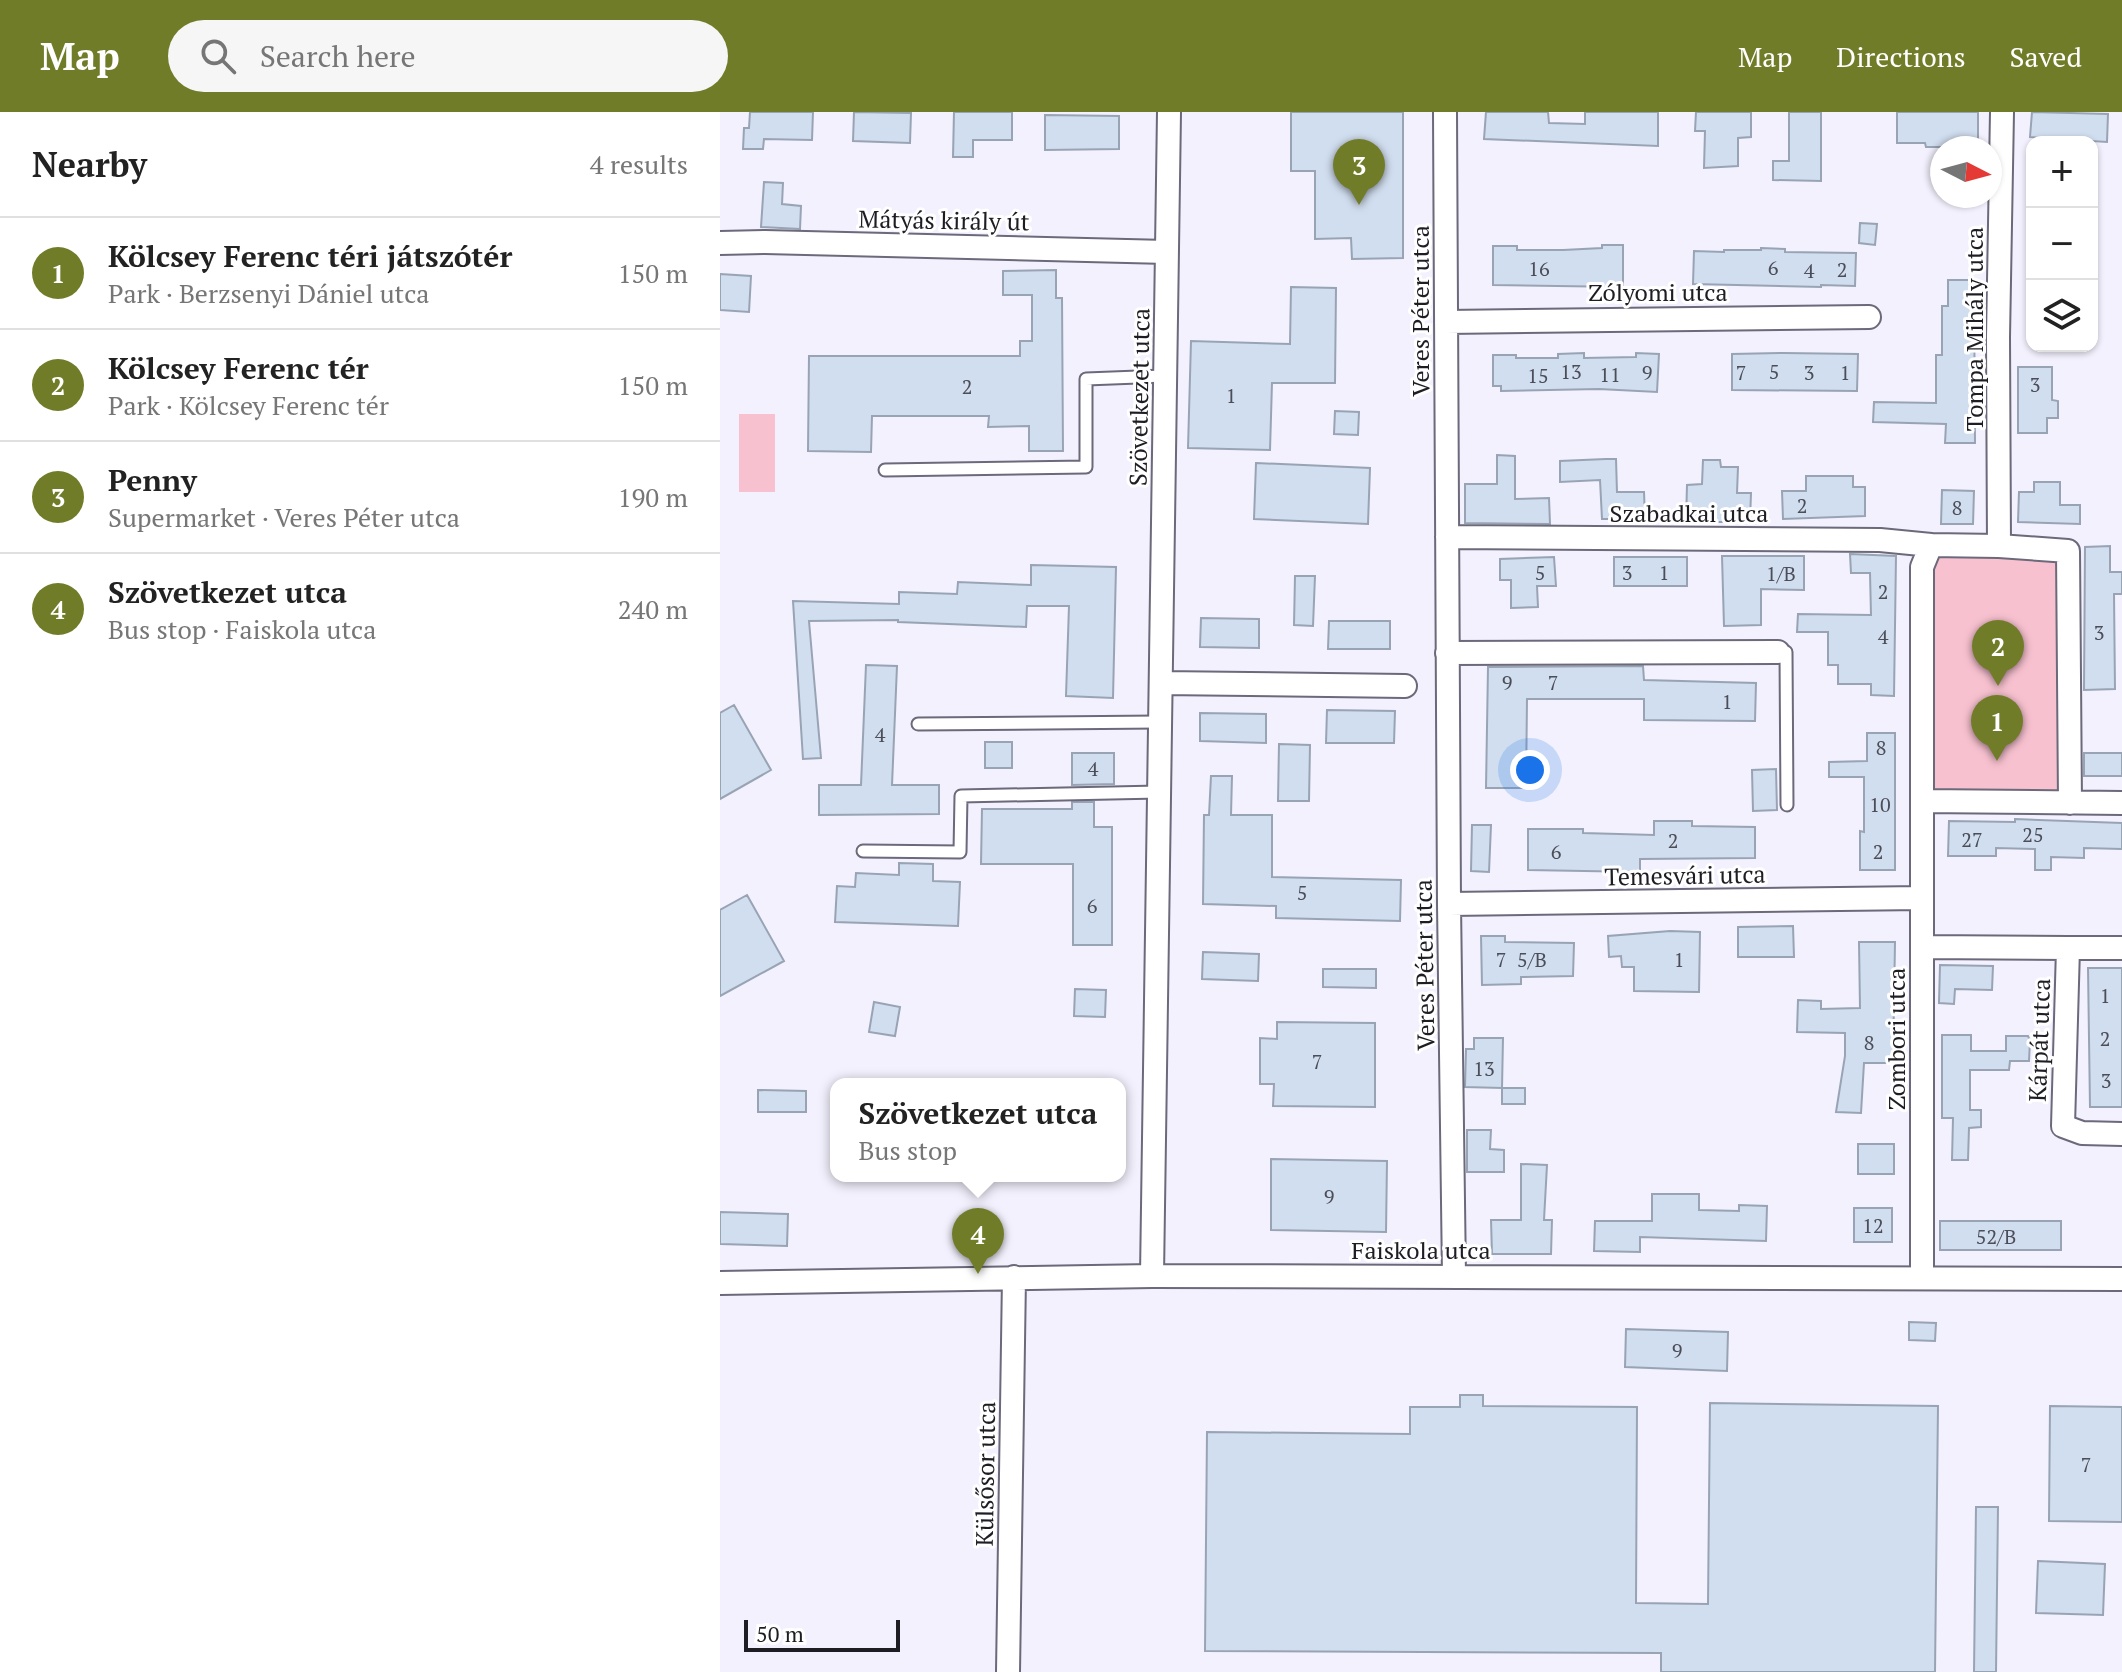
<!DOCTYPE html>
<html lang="en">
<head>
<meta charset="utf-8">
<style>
  body { margin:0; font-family:"PT Serif",serif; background:#f6f6f6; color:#222 }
  .controls { position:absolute; right:24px; top:24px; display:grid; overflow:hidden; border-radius:16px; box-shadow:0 2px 6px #0004 }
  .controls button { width:72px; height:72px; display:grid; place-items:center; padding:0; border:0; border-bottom:2px solid #e0e0e0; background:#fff; color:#222; font:40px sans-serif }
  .compass { position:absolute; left:1210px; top:24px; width:72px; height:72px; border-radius:50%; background:#fff; box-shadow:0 2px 6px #0004; rotate:96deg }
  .scale { position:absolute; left:24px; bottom:20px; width:156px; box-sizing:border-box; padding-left:8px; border:4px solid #1e1d24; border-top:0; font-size:22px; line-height:28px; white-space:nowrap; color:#1e1d24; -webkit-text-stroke:6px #fff; paint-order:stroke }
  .you { position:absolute; left:810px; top:658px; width:28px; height:28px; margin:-20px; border:6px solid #fff; border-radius:50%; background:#1a73e8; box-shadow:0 0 0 12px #1a73e833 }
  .badge { display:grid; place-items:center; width:52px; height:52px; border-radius:50%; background:#717c28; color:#fff; font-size:26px; font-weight:700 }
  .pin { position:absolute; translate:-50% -66px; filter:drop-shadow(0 2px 4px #0008) }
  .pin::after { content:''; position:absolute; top:42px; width:28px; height:24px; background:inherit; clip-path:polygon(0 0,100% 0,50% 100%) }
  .popup { position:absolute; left:110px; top:966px; width:296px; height:104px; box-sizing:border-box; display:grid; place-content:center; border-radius:16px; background:#fff; filter:drop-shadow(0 2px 6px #0005); font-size:26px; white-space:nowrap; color:#767676 }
  .popup b { font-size:30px; color:#222 }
  .popup::after { content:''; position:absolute; left:50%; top:100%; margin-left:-16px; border:16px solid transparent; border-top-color:#fff }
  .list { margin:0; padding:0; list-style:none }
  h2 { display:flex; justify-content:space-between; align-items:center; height:104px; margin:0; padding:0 32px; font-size:34px }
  h2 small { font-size:26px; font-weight:400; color:#767676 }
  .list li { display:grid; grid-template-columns:52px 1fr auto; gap:24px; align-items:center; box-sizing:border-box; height:112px; padding:0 32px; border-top:2px solid #e0e0e0 }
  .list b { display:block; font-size:30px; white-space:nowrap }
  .list p { margin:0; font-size:26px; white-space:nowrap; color:#767676 }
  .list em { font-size:26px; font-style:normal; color:#767676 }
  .icon { flex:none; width:44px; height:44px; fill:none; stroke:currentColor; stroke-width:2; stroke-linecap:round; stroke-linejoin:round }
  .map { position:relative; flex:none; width:1402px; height:1560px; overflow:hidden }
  header { display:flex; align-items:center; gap:48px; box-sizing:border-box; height:112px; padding:0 40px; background:#717c28; color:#fff }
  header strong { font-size:38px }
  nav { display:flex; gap:44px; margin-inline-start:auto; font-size:28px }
  .search { width:560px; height:72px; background:#f6f6f6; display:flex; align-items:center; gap:20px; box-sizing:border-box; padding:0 28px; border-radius:44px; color:#767676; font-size:30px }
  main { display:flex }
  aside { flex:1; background:#fff }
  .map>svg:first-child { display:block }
  .green { fill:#f8c1d0 }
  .building { fill:#d1deef; stroke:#98a4b4; stroke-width:2 }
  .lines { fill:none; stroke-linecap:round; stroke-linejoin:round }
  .service-casing { stroke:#6b697a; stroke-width:15 }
  .minor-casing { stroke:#6b697a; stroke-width:26 }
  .service { stroke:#fff; stroke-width:11 }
  .minor { stroke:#fff; stroke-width:22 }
  .labels { text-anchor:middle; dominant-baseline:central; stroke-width:6; stroke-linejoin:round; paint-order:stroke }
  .number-label { font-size:20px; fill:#4b4d57 }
  .street-label { font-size:24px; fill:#1e1d24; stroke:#fff }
</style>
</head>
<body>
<header>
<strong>Map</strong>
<div class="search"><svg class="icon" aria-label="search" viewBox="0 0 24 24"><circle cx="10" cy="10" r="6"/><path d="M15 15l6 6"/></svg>Search here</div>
<nav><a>Map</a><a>Directions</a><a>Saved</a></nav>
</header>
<main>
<aside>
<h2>Nearby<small>4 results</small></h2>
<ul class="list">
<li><span class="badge">1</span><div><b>Kölcsey Ferenc téri játszótér</b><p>Park · Berzsenyi Dániel utca</p></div><em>150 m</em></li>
<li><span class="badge">2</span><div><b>Kölcsey Ferenc tér</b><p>Park · Kölcsey Ferenc tér</p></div><em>150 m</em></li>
<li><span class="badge">3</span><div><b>Penny</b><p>Supermarket · Veres Péter utca</p></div><em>190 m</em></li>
<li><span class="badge">4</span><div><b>Szövetkezet utca</b><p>Bus stop · Faiskola utca</p></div><em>240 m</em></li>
</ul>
</aside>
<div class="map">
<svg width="1402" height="1560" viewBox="0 0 1402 1560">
  <rect width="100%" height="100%" fill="#f2f1fd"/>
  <!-- green -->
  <path class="green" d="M19,302h36v78h-36z
    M1348,439l2,252 -148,-2 8,-231 9,-17z"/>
  <!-- building -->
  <path class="building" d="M30,0h63l-1,28 -48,-1 -1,10h-20l1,-21h5z
    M134,0l57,1 -1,30 -57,-2z
    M234,0h58v28h-39v17h-20z
    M571,0h112v146l-51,1 -1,-21 -36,1v-68h-24z
    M766,0h62l1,11 36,1v-12h73v34l-174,-7z
    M976,0h55v25l-13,1v28l-34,2 1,-37h-10z
    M1069,0h32v69l-48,-1v-19h16z
    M1177,0h81v35h-52l-1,-4h-28z
    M1312,0l76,2 -1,28 -77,-5z
    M325,3l74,1v33l-74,1z
    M44,70l19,1 -1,21 19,2 -1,23 -39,-2z
    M1140,111l17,1 -2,21 -16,-2z
    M882,133h21v42l-130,-2v-39h24v4h46l39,-2z
    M1041,136l24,1v3l71,1 -1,33 -34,-1v2l-128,-3 1,-33 30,1v-2h37z
    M336,158v28h6l1,153h-34v-25l-41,1 1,-11h-117l-1,36 -63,-1 1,-95h211v-15h12v-46h-29v-24z
    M0,162l31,2 -2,36 -29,-2z
    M1228,168h26l1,163h-30l1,-19 -73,-2 1,-20 62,1v-48h6v-49h6z
    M571,175l45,1 -1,95h-63l-2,67 -82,-2 3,-107 99,3z
    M864,241v5l52,-1v-4l23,1 -2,38 -58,-3 -98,2v-5h-8v-31h23v3h42v-4z
    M1064,241l74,1 -1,37 -125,-1v-36z
    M1298,255h34v33l6,1v17h-11v15h-29z
    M615,299l24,1 -1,23 -24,-1z
    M777,343l18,1v43l34,-1 1,26 -85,-1v-39h32z
    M886,347h10l1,33h27l1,27h-43l-2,-39 -40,2v-21z
    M983,348h17l1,7h17l-1,26h14l-1,29h-64l1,-37 15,-1z
    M536,351l114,5 -2,56 -114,-5z
    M1086,364h47v11h12v29l-82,3 -1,-28h24z
    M1314,370h26v23h20v19l-62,-2 1,-30h15z
    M1222,378l32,1 -1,33h-32z
    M1390,434v26h12v22h-8l1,95 -31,1 1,-143z
    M1130,442l46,2 -2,140 -23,-1v-11h-33v-19h-10v-33h-31l1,-18 73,1 -1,-42h-19z
    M1002,444h82v34l-43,-1v36l-37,1z
    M834,445l2,29h-19l1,21 -27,1v-28h-11v-21z
    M894,445h73v29h-73z
    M311,453l85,2 -3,131 -47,-2 3,-90h-42l-1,21 -128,-5v-2l-89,1 12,137 -18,1 -10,-158 106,3v-12l58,2 1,-12 73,3z
    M575,464h20l-2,50 -19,-1z
    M481,506l58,1v29l-59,-1z
    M609,509h61v28h-62z
    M146,553l31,1 -5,119h47v29l-120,1v-30h42z
    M923,554l1,14 112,3 -1,38 -111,-1v-21h-117l-1,89h-40l2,-121z
    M14,593l37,65 -51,29v-86z
    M607,598l68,1 -1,32h-68z
    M480,601l66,1v29l-66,-2z
    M1147,621h28v137h-35v-39l4,1v-55h-35v-15l38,-1z
    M265,630h27v26h-27z
    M559,632l31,1 -1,56h-31z
    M352,641h42v31l-42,1z
    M1364,641h38v23h-38z
    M1056,657l1,41 -24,1 -1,-41z
    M491,664h21l-1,39h41v62l129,3 -1,41 -124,-3v-12l-73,-2 1,-89h5z
    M352,690h22v25h18v118h-39v-81h-92l1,-55h90z
    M1295,707l107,4v26l-38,-1v10l-33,-1v13h-16v-21l-39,-1v8h-48l1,-35 66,1z
    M934,709h38v5l63,1v31l-115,1v13l-112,-2v-41h55v4l71,2z
    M752,713h19l-2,47 -18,-1z
    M179,751l34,1v17l27,1 -2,44 -123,-4 2,-36 18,1 1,-14 43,2z
    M27,783l37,66 -64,35v-86z
    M1073,814l1,31h-56v-30z
    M950,819l30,1 -1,60 -65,-1v-24h-12l-1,-11 -12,1 -1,-21z
    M761,824h24v6l69,1 -1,33 -52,1v7l-39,1z
    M1139,830h36l-2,121h-29l-3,50 -25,-1 9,-56v-23l-48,-1 1,-32 23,1v8l39,-1z
    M483,840l56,2 -1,27 -56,-2z
    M1220,853l53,1 -1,24 -37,-1 -1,15 -15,-1z
    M1368,856h34v139h-32z
    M603,857h53v19l-53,-1z
    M355,877l31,1 -1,27 -31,-1z
    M154,890l26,5 -5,29 -26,-4z
    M557,910l98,1v84l-102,-1 1,-22h-14v-46l17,1z
    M1222,923h29v16h35v-15h22l2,5 -1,20h-19l-1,9h-39v40h11v17l-12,1 -1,32h-16l1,-42h-11z
    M754,926h29l-1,50 -37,-1 1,-38h8z
    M782,976h23v16h-23z
    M38,978l48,1v21h-48z
    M747,1018h24l-1,19 14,1v22h-37z
    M1138,1032h36v30h-36z
    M551,1047l116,2 -1,71 -115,-2z
    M801,1052l26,1 -3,55h8l-1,34h-59l-1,-34h30z
    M932,1082h47v16l40,1v-6l28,1 -1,35 -126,-4v15l-46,-1 1,-30h57z
    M1134,1096h38v34h-38z
    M0,1100l68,2 -1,32 -67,-2z
    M1220,1109h121v29h-121z
    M1189,1210l27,1 -1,18 -26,-1z
    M906,1217l102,3 -1,39 -102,-4z
    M740,1283h23v11l154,1 -1,196 72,1 2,-201 228,3 -3,266h-274v-19l-456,-2 2,-219 203,2v-27h50z
    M1330,1294l72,1v115l-73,-1z
    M1256,1395h22l-2,165h-22z
    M1318,1449l67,3 -2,51 -67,-2z"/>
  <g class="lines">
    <!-- service casing -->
    <g class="service-casing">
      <path id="service" d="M165,358l201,-3v-88l78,-3
        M1059,540h7l1,153
        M198,612l241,-2
        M143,739l97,1 1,-56 198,-4"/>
    </g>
    <!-- minor casing -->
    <g class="minor-casing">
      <path id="minor" d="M725,0l4,792 5,372
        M0,131l45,-1 402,10
        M726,210l423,-5
        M727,425l433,3 51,5
        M1279,434l-1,-209 4,-225
        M727,541l331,-1
        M441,571l244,3
        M1202,689l200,2
        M729,792l472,-6
        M1202,835l146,1
        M1402,836h-54l-5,178 19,7 40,1
        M432,1164l17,-1164
        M1202,1165v-710l9,-22 68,1 69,5 2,252
        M0,1171l432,-7 970,3
        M288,1560l6,-395"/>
    </g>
    <!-- service -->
    <use href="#service" class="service"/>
    <!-- minor -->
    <use href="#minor" class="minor"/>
  </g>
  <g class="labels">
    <!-- number labels -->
    <g class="number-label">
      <text x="1053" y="155">6</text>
      <text x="819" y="156">16</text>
      <text x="1122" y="157">2</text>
      <text x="1089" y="158">4</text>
      <text x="851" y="259">13</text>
      <text x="1054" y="259">5</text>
      <text x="927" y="260">9</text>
      <text x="1021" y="260">7</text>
      <text x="1089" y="260">3</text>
      <text x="1125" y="260">1</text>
      <text x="890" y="262">11</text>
      <text x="818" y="263">15</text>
      <text x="1315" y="272">3</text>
      <text x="247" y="274">2</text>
      <text x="511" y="283">1</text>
      <text x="1082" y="393">2</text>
      <text x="1237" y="395">8</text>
      <text x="820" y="460">5</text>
      <text x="907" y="460">3</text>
      <text x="944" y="460">1</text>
      <text x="1061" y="461">1/B</text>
      <text x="1163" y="479">2</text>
      <text x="1379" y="520">3</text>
      <text x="1163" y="524">4</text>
      <text x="787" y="570">9</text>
      <text x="833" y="570">7</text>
      <text x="1007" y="589">1</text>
      <text x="160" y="622">4</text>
      <text x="1161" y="635">8</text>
      <text x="373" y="656">4</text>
      <text x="1160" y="692">10</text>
      <text x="1313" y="722">25</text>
      <text x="1252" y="727">27</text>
      <text x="953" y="728">2</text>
      <text x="836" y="739">6</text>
      <text x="1158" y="739">2</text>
      <text x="582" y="780">5</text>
      <text x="372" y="793">6</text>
      <text x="781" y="847">7</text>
      <text x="812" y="847">5/B</text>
      <text x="959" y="847">1</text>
      <text x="1385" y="883">1</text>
      <text x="1385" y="926">2</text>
      <text x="1149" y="930">8</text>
      <text x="597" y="949">7</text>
      <text x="764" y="956">13</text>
      <text x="1386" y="968">3</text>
      <text x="609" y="1084">9</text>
      <text x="1153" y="1113">12</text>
      <text x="1276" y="1124">52/B</text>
      <text x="957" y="1238">9</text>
      <text x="1366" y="1352">7</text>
    </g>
    <!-- street labels -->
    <g class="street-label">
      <text transform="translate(224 108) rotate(1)">Mátyás király út</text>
      <text x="938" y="180">Zólyomi utca</text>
      <text transform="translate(700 199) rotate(-90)">Veres Péter utca</text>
      <text transform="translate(1254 217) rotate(-90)">Tompa Mihály utca</text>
      <text transform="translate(419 285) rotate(-89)">Szövetkezet utca</text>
      <text x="969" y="401">Szabadkai utca</text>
      <text transform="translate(965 763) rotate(-1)">Temesvári utca</text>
      <text transform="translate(704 853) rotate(-91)">Veres Péter utca</text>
      <text transform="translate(1176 927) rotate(-90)">Zombori utca</text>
      <text transform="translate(1319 928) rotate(-88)">Kárpát utca</text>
      <text x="701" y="1138">Faiskola utca</text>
      <text transform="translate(265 1362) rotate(-89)">Külsősor utca</text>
    </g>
  </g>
</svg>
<div class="controls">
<button>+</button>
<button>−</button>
<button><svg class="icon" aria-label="layers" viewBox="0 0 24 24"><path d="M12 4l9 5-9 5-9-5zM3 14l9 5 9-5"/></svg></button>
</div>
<svg class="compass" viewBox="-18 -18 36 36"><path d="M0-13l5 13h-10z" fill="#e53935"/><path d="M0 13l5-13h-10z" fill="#767676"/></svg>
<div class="scale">50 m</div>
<div class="you"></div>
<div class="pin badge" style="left:1277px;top:649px">1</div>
<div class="pin badge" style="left:1278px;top:574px">2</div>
<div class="pin badge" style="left:639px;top:93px">3</div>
<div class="pin badge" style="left:258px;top:1162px">4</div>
<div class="popup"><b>Szövetkezet utca</b>Bus stop</div>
</div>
</main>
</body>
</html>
